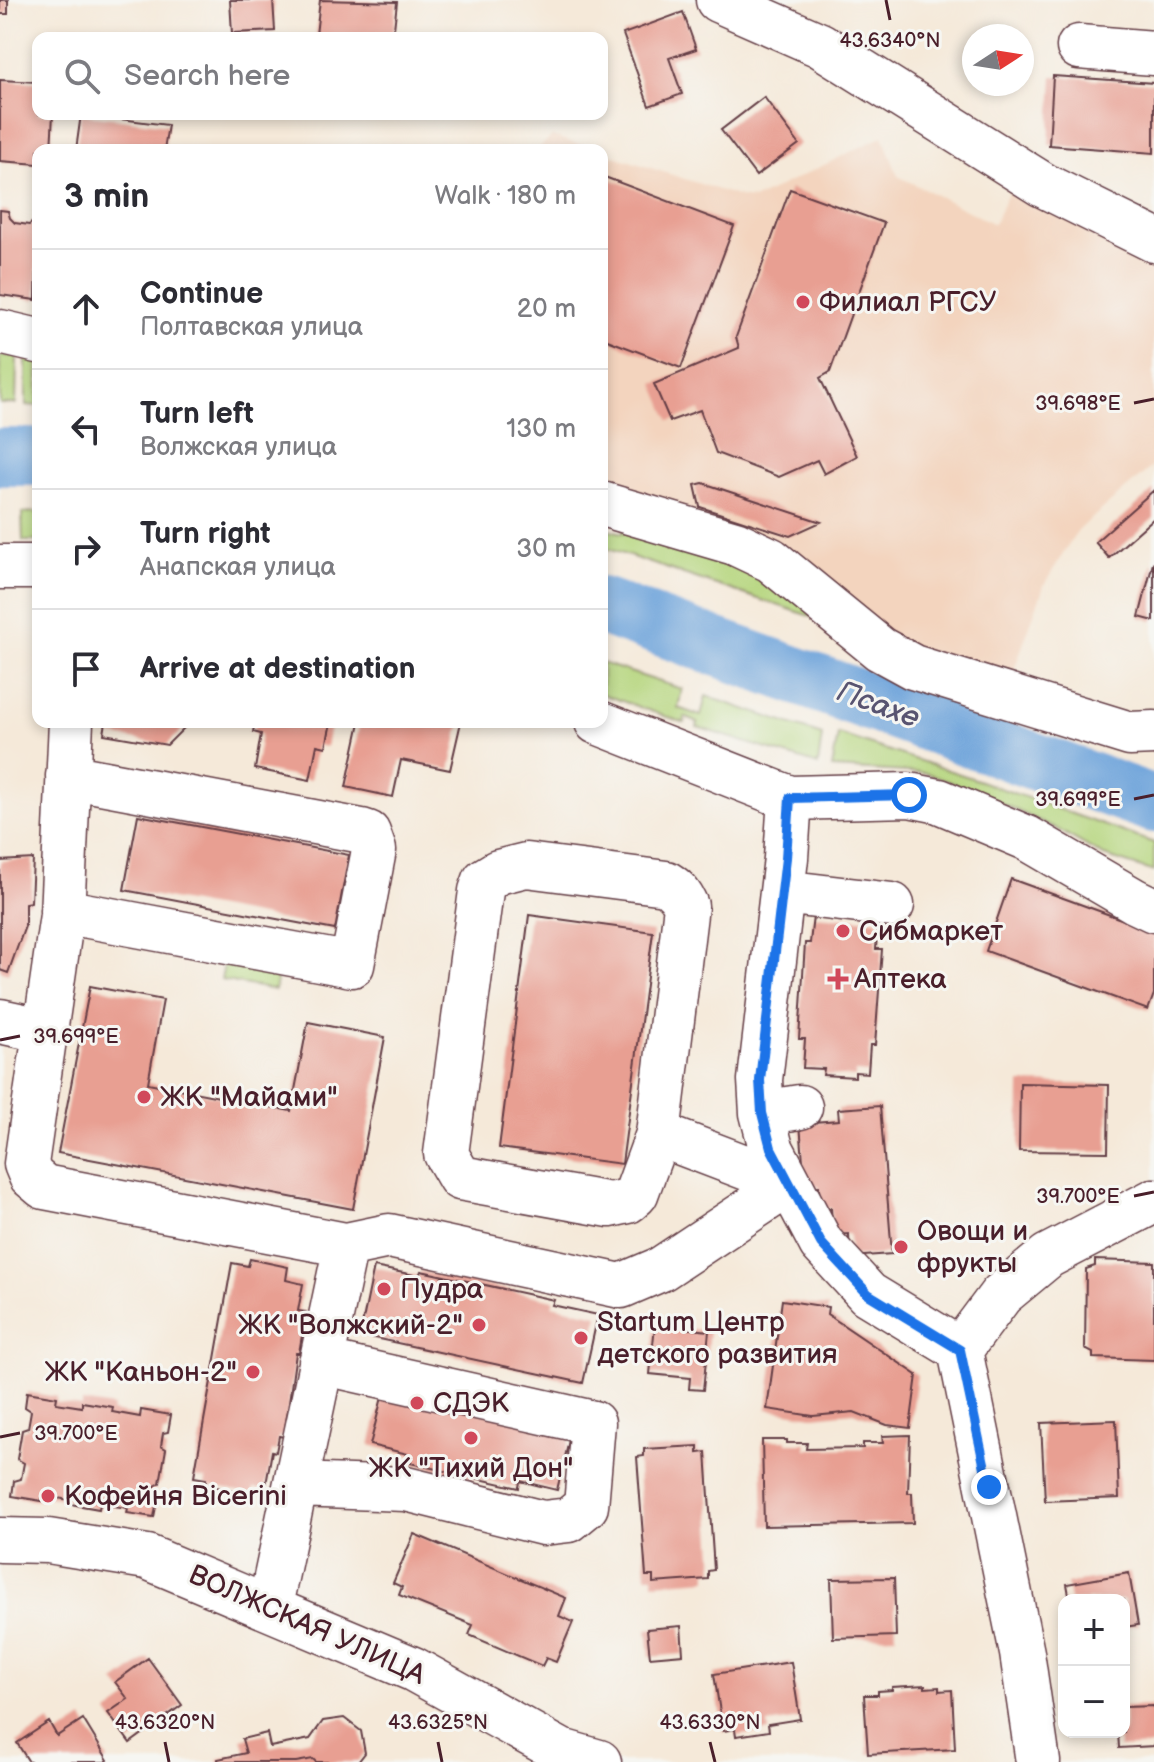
<!DOCTYPE html>
<html lang="en">
<head>
<meta charset="utf-8">
<style>
  body { margin:0; font-family:"Balsamiq Sans",sans-serif; background:#f7f7f7; color:#2b2b33 }
  .controls { position:absolute; right:24px; bottom:24px; display:grid; overflow:hidden; border-radius:16px; box-shadow:0 4px 12px #0003 }
  .controls button { width:72px; height:72px; display:grid; place-items:center; padding:0; border:0; border-bottom:2px solid #e1e1e2; background:#fff; color:#2b2b33; font:40px sans-serif }
  .compass { position:absolute; left:962px; top:24px; width:72px; height:72px; border-radius:50%; background:#fff; box-shadow:0 4px 12px #0003; rotate:78deg }
  .stop { position:absolute; width:24px; height:24px; margin:-18px; border:6px solid #1a73e8; border-radius:50%; background:#fff }
  .stop.end { background:#1a73e8; border-color:#fff; box-shadow:0 2px 8px #0008 }
  .list { margin:0; padding:0; list-style:none }
  h2 { display:flex; justify-content:space-between; align-items:center; height:104px; margin:0; padding:0 32px; font-size:34px }
  h2 small { font-size:26px; font-weight:400; color:#7c7c81 }
  .list li { display:grid; grid-template-columns:52px 1fr auto; gap:24px; align-items:center; box-sizing:border-box; height:120px; padding:0 32px; border-top:2px solid #e1e1e2 }
  .list b { display:block; font-size:30px; white-space:nowrap }
  .list p { margin:0; font-size:26px; white-space:nowrap; color:#7c7c81 }
  .list em { font-size:26px; font-style:normal; color:#7c7c81 }
  .icon { flex:none; width:44px; height:44px; fill:none; stroke:currentColor; stroke-width:2; stroke-linecap:round; stroke-linejoin:round }
  .map { position:relative; flex:none; width:1154px; height:1762px; overflow:hidden }
  .search { position:absolute; background:#fff; box-shadow:0 4px 12px #0003; left:32px; top:32px; width:576px; height:88px; display:flex; align-items:center; gap:20px; box-sizing:border-box; padding:0 28px; border-radius:16px; color:#7c7c81; font-size:30px }
  .panel { position:absolute; background:#fff; box-shadow:0 4px 12px #0003; left:32px; top:144px; width:576px; height:584px; border-radius:16px }
  .map>svg:first-child { display:block }
  .built { fill:#f3d4be }
  .green { fill:#b5d57d; stroke:#807a54; stroke-width:2 }
  .lines { fill:none; stroke-linecap:round; stroke-linejoin:round }
  .river { stroke:#6da3da; stroke-width:58 }
  .building { fill:#e89f92 }
  .minor-casing { stroke:#643d45; stroke-width:47 }
  .minor { stroke:#fff; stroke-width:44 }
  .route { stroke:#1a73e8; stroke-width:10 }
  .ticks { fill:none; stroke:#4a1f2b; stroke-width:3 }
  .poi-dot { fill:#d1495b; stroke:#f6f6f2; stroke-width:3 }
  .labels { text-anchor:middle; dominant-baseline:central; stroke-width:6; stroke-linejoin:round; paint-order:stroke }
  .poi-label { font-size:28px; fill:#4a1f2b; stroke:#f6f6f2; text-anchor:start }
  .street-label { font-size:28px; fill:#4a1f2b; stroke:#f6f6f2 }
  .water-label { font-size:30px; font-style:italic; fill:#585471; stroke:#f6f6f2 }
  .ticks-label { font-size:20px; text-anchor:middle; fill:#4a1f2b; stroke:#f6f6f2; stroke-width:6; stroke-linejoin:round; paint-order:stroke }
</style>
</head>
<body>
<div class="map">
<svg width="1154" height="1762" viewBox="0 0 1154 1762">
  <rect width="100%" height="100%" fill="#f6f6f2"/>
  <filter id="ink" filterUnits="userSpaceOnUse"><feTurbulence type="fractalNoise" baseFrequency=".0125" numOctaves="2"/><feDisplacementMap in="SourceGraphic" scale="16" xChannelSelector="R" yChannelSelector="G"/><feConvolveMatrix kernelMatrix="1 2 1 2 8 2 1 2 1" color-interpolation-filters="sRGB"/></filter>
  <filter id="wash" filterUnits="userSpaceOnUse"><feTurbulence type="fractalNoise" baseFrequency=".006" numOctaves="4" result="noise"/><feDisplacementMap in="SourceGraphic" scale="32" xChannelSelector="R" yChannelSelector="G"/><feGaussianBlur stdDeviation="1.8" result="paint"/><feColorMatrix in="noise" values="0 0 0 0 0 0 0 0 0 0 0 0 0 0 0 0 0 1.4 0 .05"/><feComposite in="paint" operator="in"/></filter>
  <g filter="url(#wash)">
    <rect width="100%" height="100%" fill="#f5e9d9"/>
    <!-- built -->
    <path class="built" d="M552,136l44,14h-59z
      M883,136l15,40 96,48 16,-35 144,66v210l-76,65 -33,53 -35,98 -106,-33 -302,-160v-336l141,46 12,1z"/>
    <!-- green -->
    <path class="green" d="M0,356h17l-1,48h-16z
      M26,356l12,3v47l-12,-1z
      M38,512v29h-15l-1,-28z
      M625,520l84,26 134,81 -241,-80v-19l21,5z
      M602,663l80,26 -4,19 23,8 5,-20 116,39 -4,30 -121,-38 1,-4 -13,-6 -1,6 -82,-29z
      M838,734l128,42 188,67v29l-50,-16 -49,-28 -83,-38 -46,-17 -94,-5z
      M226,954l54,10 -5,26 -54,-10z"/>
    <g class="lines">
      <!-- river -->
      <path class="river" d="M0,457h38
        M602,606l552,198"/>
    </g>
    <g id="blocks">
      <!-- building -->
      <path class="building" d="M0,0h8v14h-8z
        M230,0h43l2,31 -43,2z
        M320,0l77,2 -4,36 -77,-3z
        M683,12l13,37 -27,9 13,36 -33,12 -26,-72z
        M1053,76l101,7v70l-105,-8z
        M0,80l38,2v32h15l-2,36h-13v14l-38,-3z
        M764,97l35,47 -43,32 -35,-46z
        M81,114l87,11 -4,25h-88z
        M602,176l132,50 -53,142 -79,-30z
        M790,189l94,34 -54,149 -10,6 37,78 -33,18 -7,-14 -38,17 -63,-24 -16,-43 -30,11 -16,-37 85,-36 -3,-11z
        M0,210l8,1 2,7 5,5 14,2 9,-7 -2,82 -36,-5z
        M703,483l118,39 -31,14 -90,-29 -5,-22z
        M1154,490v28l-45,40 -14,-16z
        M1153,563l1,1v57l-15,-4z
        M106,722h84l-23,23 -63,-11z
        M255,722h76l-5,25 -9,-2 -7,35 -55,-11 6,-35 -8,-2z
        M360,722h101l-11,48 -49,-10 -8,37 -47,-10z
        M138,815l211,40 -14,75 -211,-40z
        M33,859l-2,43 -6,1v23l-17,47 -8,-3v-109z
        M1011,879l143,52v63l-6,16 -162,-59z
        M529,915l124,17 -31,232 -123,-16z
        M813,916l65,4 -2,29h6l-7,96h-5l-2,28 -13,-1v5l-32,-2 1,-6 -21,-1 2,-29h-6l6,-96h5z
        M90,986l73,14 -15,83 143,28 17,-89 77,15 -32,172 -295,-56z
        M1020,1083l89,2 -1,67 -89,-1z
        M880,1106l12,148 -42,3 -1,-23 -16,1 -2,-27 -11,1 -1,-23 -14,1 -5,-64 39,-3 -1,-11z
        M250,1259l38,8 -2,13 17,4 -5,27 8,1 -7,41h-3l-12,84 -5,-1 -3,16 -4,-1 -7,39 -11,-2 -1,6 -48,-9 1,-6 -12,-2 38,-214 16,3z
        M1095,1260l59,2v98l-61,-2v-5l-8,-4 1,-80 9,-3z
        M374,1267l45,9 2,-5 133,29 -2,5 46,10 -15,68 -223,-48z
        M782,1300l46,7 -1,7 90,61 -7,53 -23,-3 -33,-13 -41,4 -46,-7z
        M655,1325l54,6 -6,59 -14,-1 1,-11 -40,-4z
        M384,1389l187,43 -14,58 -37,-9 -1,7 -109,-25 2,-8 -42,-10z
        M27,1392l30,5 -1,6 26,4v-5l31,5 -1,5 28,5 1,-7 30,5 -3,17 -5,1 -2,13 5,3 -6,34 -5,3 -2,11 4,4 -3,16 -27,-4 1,-5 -28,-4 -1,5 -29,-5 1,-4 -28,-4 -1,5 -30,-5 2,-15 7,-2 3,-16 -7,-4 5,-29 6,-2 3,-17 -6,-4z
        M1116,1420l3,78 -74,3 -4,-78z
        M910,1435l-2,58h4l1,30 -149,3 -2,-86h25v3h20l-1,6 57,-1v-5h20l-1,-7z
        M698,1446v7l8,-1 8,118 -6,1v8l-55,4v-7h-7l-9,-119 7,-1v-7z
        M414,1534l152,64 -7,18 14,6 -17,40 -10,-4 -4,8 -73,-31 4,-10 -74,-30 3,-8 -9,-4z
        M1129,1573l9,52 -14,2v-27h-54l-3,-16z
        M894,1578l2,58 -63,2 -2,-59z
        M681,1626l2,28 -33,3 -3,-28z
        M148,1658l34,47 -52,38 -22,-30 20,-14 -13,-17z
        M791,1662l9,57 -32,5 1,7 -33,5 -1,-7 -12,2 -9,-57z
        M925,1685v3l14,-1v4l13,-1 3,59 -87,5 -4,-59h14v-4l14,-1v-3z
        M1154,1706v40l-35,2 -1,-16h6v-25z
        M344,1718l17,13 4,22 -7,9h-42l-3,-3 -17,3h-78v-3l28,-6 -4,-14 25,-6 3,14 40,-8 13,-18z
        M83,1719l25,41 -2,2h-77l-12,-19 32,-21 8,14z"/>
    </g>
  </g>
  <g filter="url(#ink)">
    <use href="#blocks" fill-opacity="0" stroke="#643d45" stroke-width="2"/>
    <g class="lines">
      <!-- minor casing -->
      <g class="minor-casing">
        <path id="minor" d="M718,0l102,45 223,140 111,55
          M1079,47l75,6
          M0,332l38,9
          M602,504l133,39 36,17 109,89 33,18 217,67 24,-1
          M0,567h38
          M71,722l-9,193 -36,249 5,12 13,11 302,58 43,-9 232,50 40,-17 128,-85
          M597,722l193,76 -4,60 -26,222 2,33 9,35 50,95 47,51 92,56
          M790,798l119,-3 30,6 88,37 108,63 19,9
          M782,892l110,13
          M62,911l290,54 22,-115 -6,-17 -6,-2 -294,-55
          M0,1021l46,10
          M762,1113l38,-6
          M658,1134l-22,60 -8,7 -18,4 -150,-27 -14,-24 35,-263 4,-11 13,-8 28,-7 140,18c10,6 15,12 20,23l-28,228 131,50
          M960,1350l62,303 16,109
          M960,1350l41,-55 47,-39 106,-55
          M296,1485l110,4 137,34 26,-3 17,-14 7,-83 -272,-61
          M0,1540l48,1 99,16 266,112 148,82 38,11
          M270,1606l76,-361"/>
      </g>
      <!-- minor -->
      <use href="#minor" class="minor"/>
    </g>
  </g>
  <g class="lines" filter="url(#ink)">
    <!-- route -->
    <path class="route" d="M909,795l-119,3 -4,60 -26,222 2,33 9,35 50,95 47,51 92,56 29,137"/>
  </g>
  <!-- ticks -->
  <path class="ticks" d="M886,0l4,20M1134,403l20,-4M1134,799l20,-4M0,1040l20,-4M1134,1196l20,-4M0,1437l20,-4M165,1742l4,20M438,1742l4,20M710,1742l5,20"/>
  <!-- markers -->
  <g class="poi-dot">
    <circle cx="803" cy="302" r="8"/>
    <circle cx="843" cy="931" r="8"/>
    <path d="M834 967h8v8h8v8h-8v8h-8v-8h-8v-8h8z"/>
    <circle cx="144" cy="1097" r="8"/>
    <circle cx="901" cy="1247" r="8"/>
    <circle cx="384" cy="1289" r="8"/>
    <circle cx="479" cy="1325" r="8"/>
    <circle cx="581" cy="1338" r="8"/>
    <circle cx="253" cy="1372" r="8"/>
    <circle cx="417" cy="1403" r="8"/>
    <circle cx="471" cy="1438" r="8"/>
    <circle cx="48" cy="1496" r="8"/>
  </g>
  <g class="labels">
    <!-- poi labels -->
    <g class="poi-label">
      <text x="819" y="302">Филиал РГСУ</text>
      <text x="859" y="931">Сибмаркет</text>
      <text x="854" y="979">Аптека</text>
      <text x="160" y="1097">ЖК "Майами"</text>
      <text x="917" y="1231">Овощи и<tspan x="917" dy="32">фрукты</tspan></text>
      <text x="400" y="1289">Пудра</text>
      <text x="597" y="1322">Startum Центр<tspan x="597" dy="32">детского развития</tspan></text>
      <text x="463" y="1325" text-anchor="end">ЖК "Волжский-2"</text>
      <text x="237" y="1372" text-anchor="end">ЖК "Каньон-2"</text>
      <text x="433" y="1403">СДЭК</text>
      <text x="471" y="1468" text-anchor="middle">ЖК "Тихий Дон"</text>
      <text x="64" y="1496">Кофейня Bicerini</text>
    </g>
    <!-- street labels -->
    <g class="street-label">
      <text transform="translate(307 1625) rotate(24)">ВОЛЖСКАЯ УЛИЦА</text>
    </g>
    <!-- water labels -->
    <g class="water-label">
      <text transform="translate(878 705) rotate(20)">Псахе</text>
    </g>
  </g>
  <g class="ticks-label">
    <text x="890" y="47">43.6340°N</text>
    <text x="1078" y="410">39.698°E</text>
    <text x="1078" y="806">39.699°E</text>
    <text x="76" y="1043">39.699°E</text>
    <text x="1078" y="1203">39.700°E</text>
    <text x="76" y="1440">39.700°E</text>
    <text x="165" y="1729">43.6320°N</text>
    <text x="438" y="1729">43.6325°N</text>
    <text x="710" y="1729">43.6330°N</text>
  </g>
</svg>
<div class="controls">
<button>+</button>
<button>−</button>
</div>
<svg class="compass" viewBox="-18 -18 36 36"><path d="M0-13l5 13h-10z" fill="#e53935"/><path d="M0 13l5-13h-10z" fill="#7c7c81"/></svg>
<div class="stop" style="left:909px;top:795px"></div>
<div class="stop end" style="left:989px;top:1487px"></div>
<div class="search"><svg class="icon" aria-label="search" viewBox="0 0 24 24"><circle cx="10" cy="10" r="6"/><path d="M15 15l6 6"/></svg>Search here</div>
<section class="panel">
<h2>3 min<small>Walk · 180 m</small></h2>
<ul class="list">
<li><svg class="icon" aria-label="ahead" viewBox="0 0 24 24"><path d="M12 20V5M6 11l6-6 6 6"/></svg><div><b>Continue</b><p>Полтавская улица</p></div><em>20 m</em></li>
<li><svg class="icon" aria-label="left" viewBox="0 0 24 24"><path d="M17 20v-9H6M10 6l-5 5 5 5"/></svg><div><b>Turn left</b><p>Волжская улица</p></div><em>130 m</em></li>
<li><svg class="icon" aria-label="right" viewBox="0 0 24 24"><path d="M7 20v-9h11M14 6l5 5-5 5"/></svg><div><b>Turn right</b><p>Анапская улица</p></div><em>30 m</em></li>
<li><svg class="icon" aria-label="arrive" viewBox="0 0 24 24"><path d="M6 21V4h12l-3 4 3 4H6"/></svg><div><b>Arrive at destination</b></div></li>
</ul>
</section>
</div>
</body>
</html>
